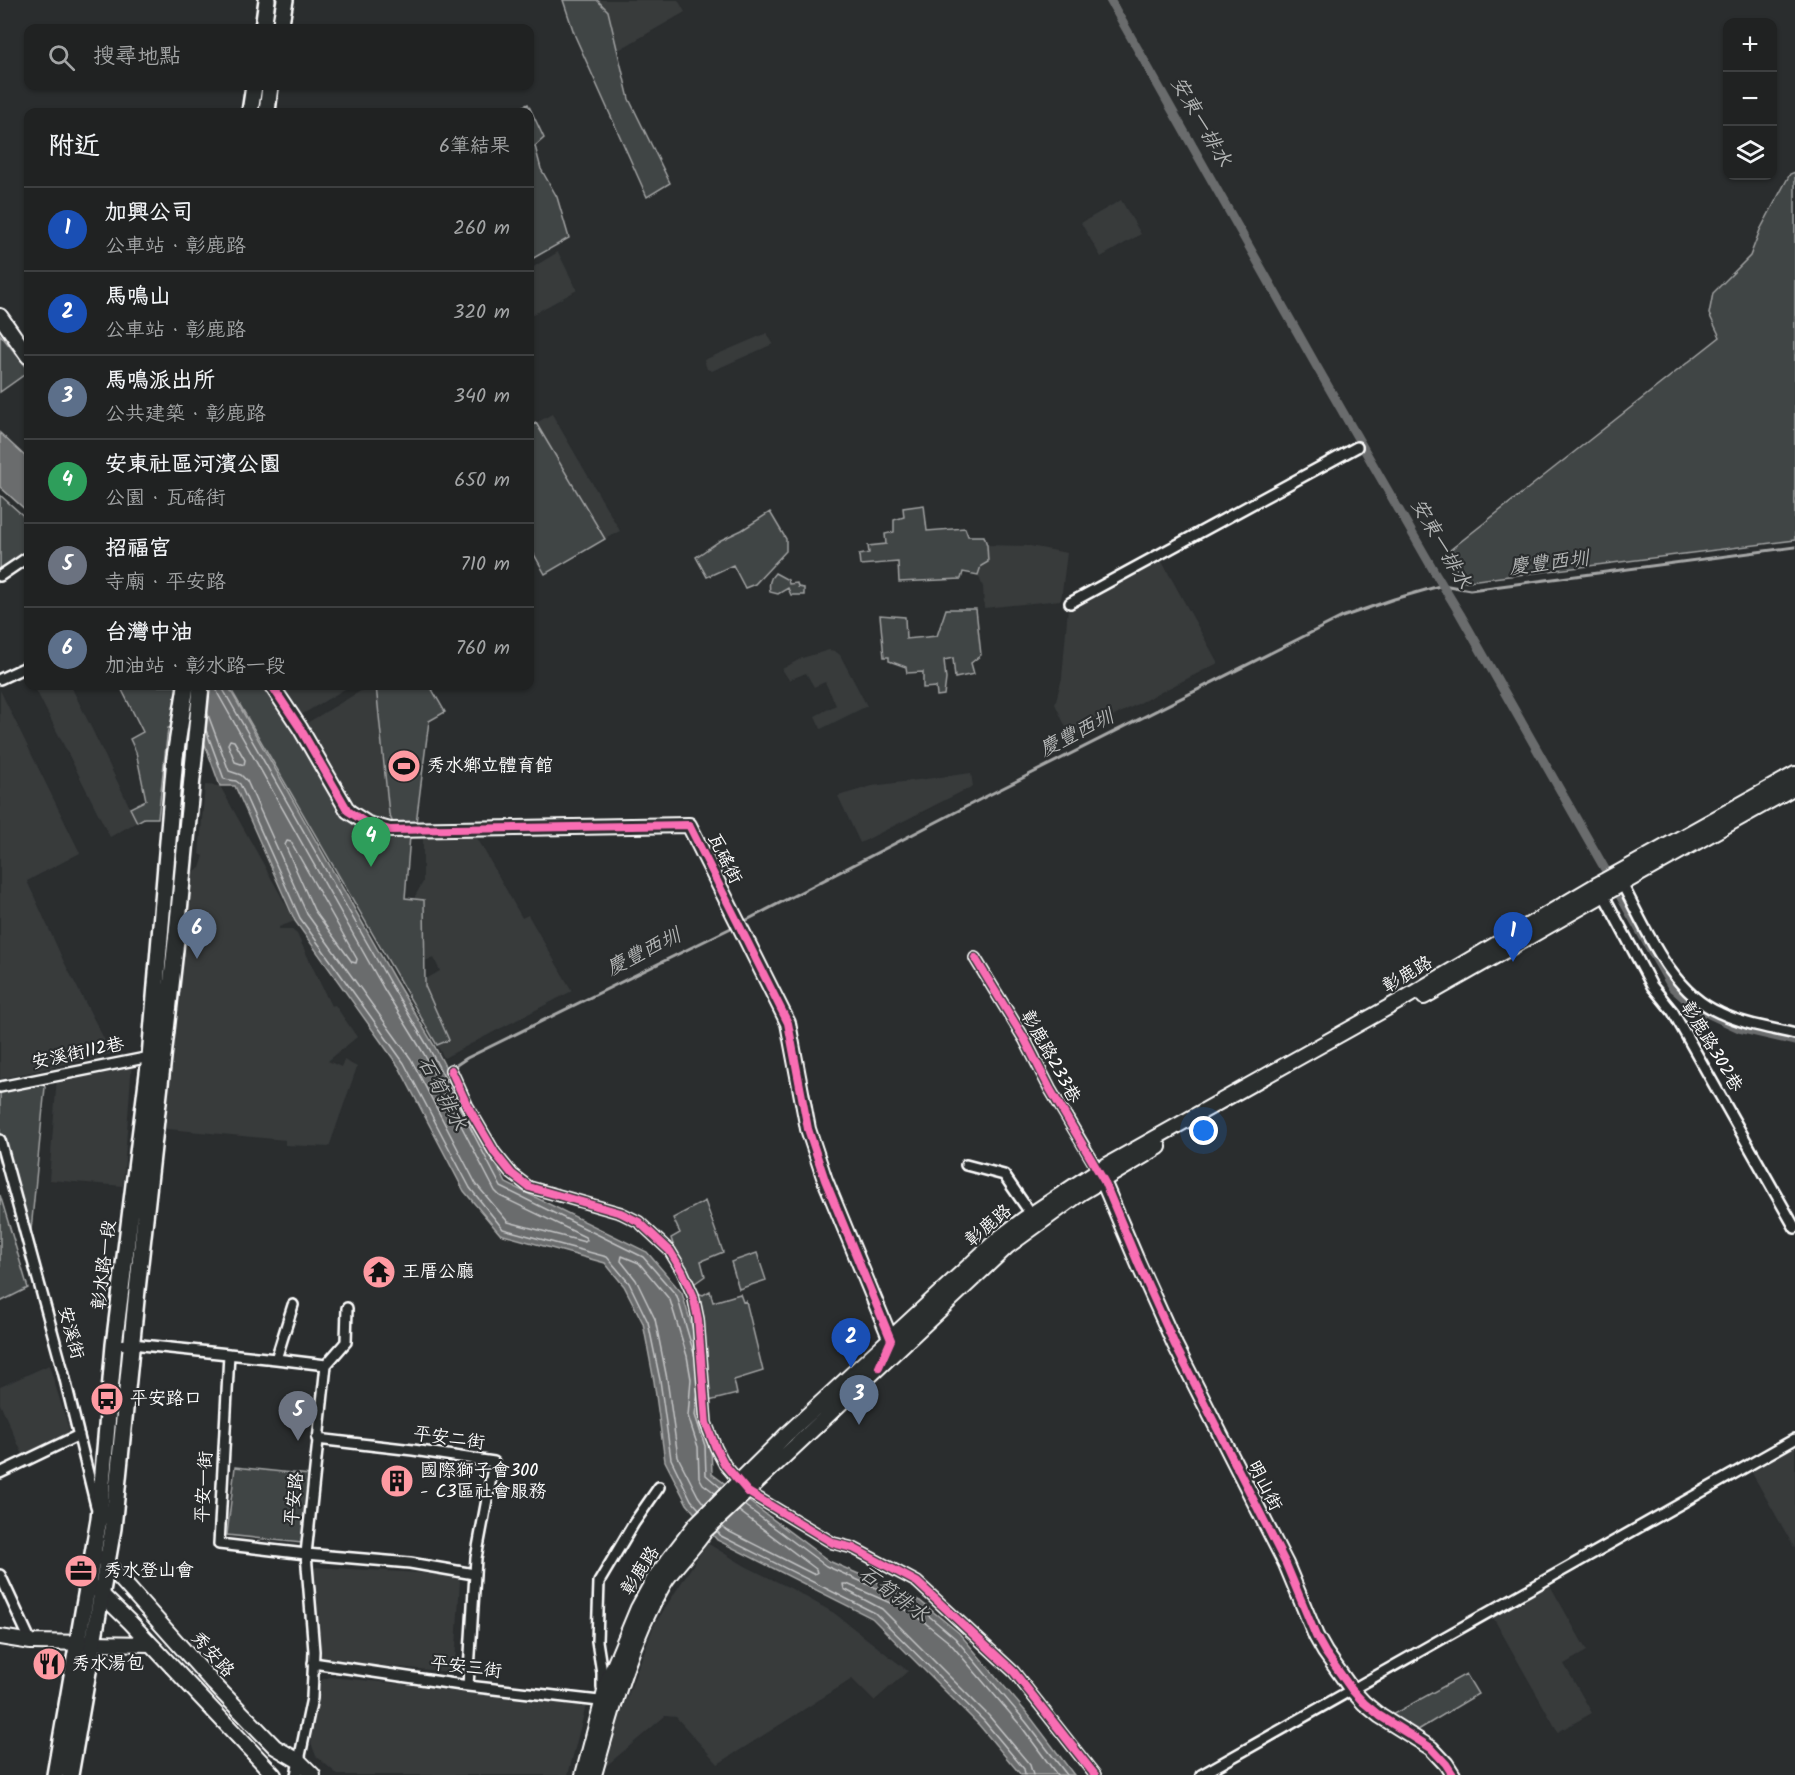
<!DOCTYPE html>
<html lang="zh-TW">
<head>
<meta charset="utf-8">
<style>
  body { margin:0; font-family:Kalam,"LXGW WenKai TC",sans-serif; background:#282a2a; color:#f1f3f6 }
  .controls { position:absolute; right:18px; top:18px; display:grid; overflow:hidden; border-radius:12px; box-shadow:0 2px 4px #0004 }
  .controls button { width:54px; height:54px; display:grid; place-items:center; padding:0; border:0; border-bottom:2px solid #3d3f40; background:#202222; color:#f1f3f6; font:30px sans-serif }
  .you { position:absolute; left:1204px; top:1131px; width:21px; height:21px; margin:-15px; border:4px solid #fff; border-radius:50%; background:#1a73e8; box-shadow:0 0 0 9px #1a73e833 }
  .badge { display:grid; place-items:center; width:39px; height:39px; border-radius:50%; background:#8c9099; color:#fff; font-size:20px; font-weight:700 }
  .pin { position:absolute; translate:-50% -50px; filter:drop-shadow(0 2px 3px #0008) }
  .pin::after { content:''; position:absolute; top:32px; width:21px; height:18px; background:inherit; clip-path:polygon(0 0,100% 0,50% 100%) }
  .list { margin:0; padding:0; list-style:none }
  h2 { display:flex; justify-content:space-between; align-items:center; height:78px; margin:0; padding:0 24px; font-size:26px }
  h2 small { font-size:20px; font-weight:400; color:#a2a4a5 }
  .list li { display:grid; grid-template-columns:39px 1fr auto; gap:18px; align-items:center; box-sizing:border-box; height:84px; padding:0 24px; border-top:2px solid #3d3f40 }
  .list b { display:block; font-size:22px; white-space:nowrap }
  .list p { margin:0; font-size:20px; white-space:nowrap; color:#a2a4a5 }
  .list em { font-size:20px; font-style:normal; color:#a2a4a5 }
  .icon { flex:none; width:33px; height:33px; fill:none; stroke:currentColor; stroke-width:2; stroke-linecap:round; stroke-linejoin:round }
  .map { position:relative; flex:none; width:1795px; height:1775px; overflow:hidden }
  .search { position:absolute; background:#202222; box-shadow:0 2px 4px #0004; left:24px; top:24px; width:510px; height:66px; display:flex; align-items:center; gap:15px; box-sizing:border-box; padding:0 21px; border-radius:12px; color:#a2a4a5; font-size:22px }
  .panel { position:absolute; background:#202222; box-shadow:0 2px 4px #0004; left:24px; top:108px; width:510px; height:582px; border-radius:12px }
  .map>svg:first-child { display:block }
  .built { fill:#373a3b }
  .green { fill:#414445; stroke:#a0a2a2; stroke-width:1.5 }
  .water { fill:#6a6c6d; stroke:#a6a7a7; stroke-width:1.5 }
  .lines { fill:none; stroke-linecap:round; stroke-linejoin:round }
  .shore { stroke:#c3c4c5; stroke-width:1.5 }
  .stream { stroke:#a6a7a7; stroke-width:3 }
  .canal { stroke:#6a6c6d; stroke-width:9 }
  .street-casing { stroke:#fff; stroke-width:14 }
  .secondary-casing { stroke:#fff; stroke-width:18 }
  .primary-casing { stroke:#fff; stroke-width:20 }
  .street { stroke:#2a2d2e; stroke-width:9 }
  .secondary { stroke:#2a2d2e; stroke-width:14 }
  .primary { stroke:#2a2d2e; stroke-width:15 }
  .cycleway-casing { stroke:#2a2d2e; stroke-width:11 }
  .cycleway { stroke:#f96db3; stroke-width:8 }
  .labels { text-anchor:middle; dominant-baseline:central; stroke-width:4.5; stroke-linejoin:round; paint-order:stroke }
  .poi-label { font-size:18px; fill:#fff; stroke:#2a2d2e; text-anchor:start }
  .street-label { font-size:18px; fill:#fff; stroke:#2a2d2e }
  .water-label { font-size:20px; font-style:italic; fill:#b4b6b6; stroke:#2a2d2e }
</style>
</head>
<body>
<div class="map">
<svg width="1795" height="1775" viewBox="0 0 1795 1775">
  <rect width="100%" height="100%" fill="#2a2d2e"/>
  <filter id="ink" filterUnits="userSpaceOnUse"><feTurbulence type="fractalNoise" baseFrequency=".0167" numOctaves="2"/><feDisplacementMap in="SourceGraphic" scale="12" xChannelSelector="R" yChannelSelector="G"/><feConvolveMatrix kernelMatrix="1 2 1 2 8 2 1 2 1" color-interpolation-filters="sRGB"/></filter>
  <g filter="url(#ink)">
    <!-- built -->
    <path class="built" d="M597,0h81l7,12 -68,39z
      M1121,200l20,34 -40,23 -20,-34z
      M558,252l19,38 -47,26v-47z
      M767,333l6,11 -61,27 -5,-2 -3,-9z
      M552,414l68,117 -15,8 -69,-116z
      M987,545l43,1 37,7 -6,47 -77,8 -1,-21 -5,-12 3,-9 7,-4z
      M1160,558l58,105 -147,75 -16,-34 7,-26 6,-71z
      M829,650l6,1 5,4 27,51 -46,23 -6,-13 21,-11 -11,-23 -11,5 -8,-14 -17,7 -7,-11 20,-11z
      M34,686h37l66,136 -27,15z
      M277,686h73l-54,32z
      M369,686h7l13,128 4,9h-10l-27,-7 -56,-89z
      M0,690l80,163 -53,28 37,81 48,92 -112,25z
      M971,773l2,13 -113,57 -22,-47 34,-10z
      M205,785l15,1 75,135 -16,6v2h12l6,5 34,72 4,-1 22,32 -29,24 13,6 3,-7 13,7 -28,80 -44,-2v-5l-128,-12 30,-254 13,-6 4,-12 -5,-2z
      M475,834l47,84 6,-3 44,76 -128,67 -38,-68 34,-19 -6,-13 -10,3 -6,-12 -3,-53 8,-14v-45z
      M132,1062l-9,124 -74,-6 8,-104z
      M49,1365l20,64 -2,6 -44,20 -23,-51v-17z
      M1795,1439v110l-47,-83z
      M707,1543l40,24 43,21 44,25 74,58 -34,30 -22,-22 -134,85 -42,-47 -11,-1 -60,51 4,-21 45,-121z
      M316,1567l140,8 4,6 -5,83 -4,8 -131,-12 -8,-89z
      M1547,1580l40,71 -23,13 28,49 -34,19 -68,-120z
      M330,1677l257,25 -19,73h-230l-22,-19 -5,-13 6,-58 4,-5z"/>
    <!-- green -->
    <path class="green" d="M563,0h34l11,11 21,88 41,84 -23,14 -72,-161z
      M528,104l16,34 -9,8 6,23 16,28 12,41 -39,22v-148h-20z
      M1795,172v368l-334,42 -11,-32 270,-213 -11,-23 4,-21 37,-37 10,-26 30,-56z
      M0,334l28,35v3l-28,20z
      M536,423l69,116 -60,35 -15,-27v-121z
      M0,495l28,25v33l-28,19z
      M924,505l3,26 38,-3 3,8h16l3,9 1,17 -7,4 -3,9 -15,-3 -2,7 -62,3 -1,-20 -38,3 -1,-10 10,-2 -1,-7 18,-2 -1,-10 9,-2v-12l10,-3 -1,-9z
      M770,512l16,27v12l-31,33 -10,4 -12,-23 -26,12 -11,-20 25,-17 21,-10z
      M775,573l13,7 1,4 8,-1 1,4 6,1v7h-13l-3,-7 -10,6 -8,-2c-1,-8 -1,-13 5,-19z
      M946,609h30l5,46 -10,8 3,11 -19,4 -2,-20 -9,2 2,19 -2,16 -7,1 -1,-9 -13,1v-16l-16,1 -1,-6 -17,-6v-4h-5l-4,-42 25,2 1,22 31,-3z
      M120,686h55l8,4 -4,35 -11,3 -10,90h-14l-7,4 -7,-14 16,-8 -10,-48 -6,-13 13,-7z
      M229,686h38l75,125 68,25 -5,62 19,2 1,86 24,54 -12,5z
      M376,686h54l15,26 -16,9 -13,102h-23l-4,-9z
      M39,1080l6,7 -14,143 -4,-2 -27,-94v-44z
      M0,1195l28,93 -28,14z
      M705,1201l18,51 -22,9 4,15 -14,10 -11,-20 -9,-28 9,-5 -7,-15z
      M757,1253l9,27 -27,9 -8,-27z
      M692,1291l11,4 7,-4 3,11 27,-8 3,8 3,-1 17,70 -29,9 3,14 -32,8z
      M235,1467l75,8 -8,68 -75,-8z
      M1466,1674l12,20 -65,39 -25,-16z"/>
    <!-- water -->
    <path class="water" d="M0,433l28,26v53l-28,-25z
      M184,686h44l168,296 39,65 71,136 141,69 35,41 18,61 11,91 1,29 117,87 91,40 39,32 72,85 43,57h-53l-42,-50 -107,-107 -155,-78 -30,-36 -22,-43 -11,-80 -11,-58 -19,-37 -19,-23 -105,-29 -36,-43 -65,-124 -104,-146 -60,-135h-15z"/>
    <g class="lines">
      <!-- shore -->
      <path class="shore" d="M223,686l1,5 167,294 39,65 71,137 142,70 34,39 18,61
        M207,712l22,59 12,4 6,6 60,133 104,145 65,125 32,38 77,20 2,-2 -2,-3 -85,-41 -5,-5 -71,-137 -40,-65 -166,-295 -2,-8
        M206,730l18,49 12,2 4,3 60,134 104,145 66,125 33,41 104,28 22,26 19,39 12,58 11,79 20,41 8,9
        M230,740l4,1 11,19 -1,5 -9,-3 -7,-18z
        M287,841l4,1 66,117 -1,4 -4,-1 -38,-52 -29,-65z
        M698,1391l-3,24 10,31 1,29 15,13
        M704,1504l-6,-8 -20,-39 -11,-78 -12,-60 -19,-39 -15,-19 1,-5 17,7 31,37 17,56 4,23 -3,37 10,31 1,30 4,7 12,9
        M744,1505l82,61 91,40 38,32 71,84 41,53
        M722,1526l4,4 87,44 4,-1 -1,-4 -77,-58
        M717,1531l4,5 154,77 109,108 40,48 1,6
        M1033,1775l-3,-10 -41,-49 -107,-107 -38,-20 -1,-5h4l66,29 37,30 71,83 36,49"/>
      <!-- stream -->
      <path class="stream" d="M741,923l238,-123 363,-183 52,-18 49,-14 27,5 325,-43
        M452,1068l15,-10 268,-132"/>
      <!-- canal -->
      <path class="canal" d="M1110,0l207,367 117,204 26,43 212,373 24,21 43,20 56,13"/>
      <!-- street casing -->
      <g class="street-casing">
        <path id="street" d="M0,576l28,-19
          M1070,603l287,-156
          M0,679l28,-13
          M1622,884c24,44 48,108 98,129 23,11 50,15 75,21
          M1602,892l50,94 21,26 122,216
          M975,958l50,82 25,49 48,81
          M451,1070l16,35 28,48 17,21 17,13 92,26 18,9 31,29 12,20 11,24 5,24 8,104 10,25 9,17 23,27 85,51 20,5 64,34 97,90 81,103
          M0,1087l150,-30h3
          M0,1140l63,231 33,135
          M966,1165l38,10 27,39
          M114,1345l18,-1 144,15 50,6 -20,189 8,97 -2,47 -16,77
          M229,1354l-10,190 87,10 104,9 64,11
          M276,1359l17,-54
          M326,1365l20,-23 1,-34
          M317,1439l96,11 81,12 -18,96 -8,128
          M0,1473l79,-38
          M0,1575l31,67
          M313,1663l155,23 140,16
          M602,1688v-15l-5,-32 2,-59 35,-59 25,-36
          M1201,1775l594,-336"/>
      </g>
      <!-- secondary casing -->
      <g class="secondary-casing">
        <path id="secondary" d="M0,316l28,40
          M272,686l28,42 48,83 20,13 22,6 299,-5 99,198 20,106 17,51 66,160 -3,7
          M1424,997l198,-113 173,-97
          M1100,1174l38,89 37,82 111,219 30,72 9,16 27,38 12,13 16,13 51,32 15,16 7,11
          M102,1558l112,126 61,63 24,14 14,14
          M95,1588l35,34 144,153
          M0,1637l31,5 119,2
          M583,1775l25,-95 30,-72 17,-31 41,-53 91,-90 212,-196 25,-19 74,-49 307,-172 193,-114 197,-110
          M594,1775c18,-64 35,-131 69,-190 11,-19 30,-35 42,-54l303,-285 73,-53 78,-46"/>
      </g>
      <!-- primary casing -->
      <g class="primary-casing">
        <path id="primary" d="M263,28l4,-28
          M280,28l5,-28
          M250,112l4,-26
          M267,112l3,-26
          M55,1775l44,-256 15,-174 36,-288 25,-300 11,-71
          M70,1775l43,-247 24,-238 40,-358 24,-246"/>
      </g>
      <!-- street -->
      <use href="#street" class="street"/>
      <!-- secondary -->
      <use href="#secondary" class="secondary"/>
      <!-- primary -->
      <use href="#primary" class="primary"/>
      <!-- cycleway casing -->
      <g class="cycleway-casing">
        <path id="cycleway" d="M272,686l28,42 48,83 20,13 22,6 299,-5 99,198 20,106 17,51 66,160 -12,27
          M975,958l50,82 25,49 54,92 34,82 37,82 111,219 30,72 9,16 27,38 12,13 16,13 51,32 15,16 7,11
          M451,1070l16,35 28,48 17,21 17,13 92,26 18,9 31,29 12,20 11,24 5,24 8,104 10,25 9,17 23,27 85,51 20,5 64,34 97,90 81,103"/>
      </g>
      <!-- cycleway -->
      <use href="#cycleway" class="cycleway"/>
    </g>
  </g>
  <!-- icons -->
  <defs>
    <g id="stadium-disc" transform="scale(1.725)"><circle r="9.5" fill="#ff9aa2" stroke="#2a2d2e"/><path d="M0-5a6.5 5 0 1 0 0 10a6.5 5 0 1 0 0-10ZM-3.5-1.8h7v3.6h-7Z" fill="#111"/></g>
    <g id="temple-disc" transform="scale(1.725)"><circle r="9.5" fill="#ff9aa2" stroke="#2a2d2e"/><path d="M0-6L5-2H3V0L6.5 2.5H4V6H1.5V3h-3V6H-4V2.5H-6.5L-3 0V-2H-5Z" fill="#111"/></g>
    <g id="bus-disc" transform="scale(1.725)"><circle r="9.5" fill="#ff9aa2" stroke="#2a2d2e"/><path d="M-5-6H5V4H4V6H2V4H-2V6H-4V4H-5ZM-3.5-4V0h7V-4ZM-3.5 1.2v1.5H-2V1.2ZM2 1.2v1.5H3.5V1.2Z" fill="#111"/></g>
    <g id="building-disc" transform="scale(1.725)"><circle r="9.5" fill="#ff9aa2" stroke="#2a2d2e"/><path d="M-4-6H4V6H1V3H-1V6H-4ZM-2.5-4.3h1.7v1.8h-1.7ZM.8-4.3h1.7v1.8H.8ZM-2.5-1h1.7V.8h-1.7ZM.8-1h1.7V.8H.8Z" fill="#111"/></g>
    <g id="office-disc" transform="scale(1.725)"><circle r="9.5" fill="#ff9aa2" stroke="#2a2d2e"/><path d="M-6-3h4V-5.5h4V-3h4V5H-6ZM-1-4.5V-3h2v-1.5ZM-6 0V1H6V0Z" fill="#111"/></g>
    <g id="restaurant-disc" transform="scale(1.725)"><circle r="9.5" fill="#ff9aa2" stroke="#2a2d2e"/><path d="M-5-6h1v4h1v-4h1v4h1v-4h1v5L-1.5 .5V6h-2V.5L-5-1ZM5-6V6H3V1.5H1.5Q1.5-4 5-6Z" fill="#111"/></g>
  </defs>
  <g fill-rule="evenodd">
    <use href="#stadium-disc" x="404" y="766"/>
    <use href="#temple-disc" x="379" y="1272"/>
    <use href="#bus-disc" x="107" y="1399"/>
    <use href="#building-disc" x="397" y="1481"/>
    <use href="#office-disc" x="81" y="1571"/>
    <use href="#restaurant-disc" x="49" y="1664"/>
  </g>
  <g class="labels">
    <!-- poi labels -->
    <g class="poi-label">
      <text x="427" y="766">秀水鄉立體育館</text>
      <text x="402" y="1272">王厝公廳</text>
      <text x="130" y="1399">平安路口</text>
      <text x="420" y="1471">國際獅子會300<tspan x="420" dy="21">- C3區社會服務</tspan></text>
      <text x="104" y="1571">秀水登山會</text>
      <text x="72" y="1664">秀水湯包</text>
    </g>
    <!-- street labels -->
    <g class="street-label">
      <text transform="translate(724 859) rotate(63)">瓦磘街</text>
      <text transform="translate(1408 975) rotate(-30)">彰鹿路</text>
      <text transform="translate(1711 1047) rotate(59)">彰鹿路302巷</text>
      <text transform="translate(78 1054) rotate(-12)">安溪街112巷</text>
      <text transform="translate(1050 1057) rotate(61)">彰鹿路233巷</text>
      <text transform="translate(989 1226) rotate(-40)">彰鹿路</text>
      <text transform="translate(105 1265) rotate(-83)">彰水路一段</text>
      <text transform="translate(70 1333) rotate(75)">安溪街</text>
      <text transform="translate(449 1439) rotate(8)">平安二街</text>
      <text transform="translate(1264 1486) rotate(63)">明山街</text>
      <text transform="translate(205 1487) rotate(-87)">平安一街</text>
      <text transform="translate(295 1499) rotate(-84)">平安路</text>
      <text transform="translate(641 1571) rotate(-57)">彰鹿路</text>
      <text transform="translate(212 1655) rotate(48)">秀安路</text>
      <text transform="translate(466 1668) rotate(7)">平安三街</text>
    </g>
    <!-- water labels -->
    <g class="water-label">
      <text transform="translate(1200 122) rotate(60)">安東一排水</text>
      <text transform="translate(1440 544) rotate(60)">安東一排水</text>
      <text transform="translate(1549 564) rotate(-7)">慶豐西圳</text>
      <text transform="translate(1077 734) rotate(-27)">慶豐西圳</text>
      <text transform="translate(644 953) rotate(-27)">慶豐西圳</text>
      <text transform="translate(441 1094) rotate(62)">石筍排水</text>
      <text transform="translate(893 1595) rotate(36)">石筍排水</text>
    </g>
  </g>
</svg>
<div class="controls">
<button>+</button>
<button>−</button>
<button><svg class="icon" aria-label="layers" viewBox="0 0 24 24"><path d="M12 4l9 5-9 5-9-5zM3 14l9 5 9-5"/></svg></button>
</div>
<div class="you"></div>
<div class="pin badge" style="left:1513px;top:962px;background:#1a4fb4">1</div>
<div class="pin badge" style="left:851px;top:1368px;background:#1a4fb4">2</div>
<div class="pin badge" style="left:859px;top:1425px;background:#5c6f8a">3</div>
<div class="pin badge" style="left:371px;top:867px;background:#2e9e5b">4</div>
<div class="pin badge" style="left:298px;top:1441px;background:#6b7280">5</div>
<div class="pin badge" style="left:197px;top:959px;background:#5c6f8a">6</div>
<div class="search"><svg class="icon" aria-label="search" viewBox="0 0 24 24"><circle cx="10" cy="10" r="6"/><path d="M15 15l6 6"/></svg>搜尋地點</div>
<section class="panel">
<h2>附近<small>6筆結果</small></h2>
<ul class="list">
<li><span class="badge" style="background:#1a4fb4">1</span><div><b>加興公司</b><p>公車站 · 彰鹿路</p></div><em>260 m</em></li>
<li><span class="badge" style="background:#1a4fb4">2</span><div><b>馬鳴山</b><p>公車站 · 彰鹿路</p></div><em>320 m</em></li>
<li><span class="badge" style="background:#5c6f8a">3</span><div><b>馬鳴派出所</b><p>公共建築 · 彰鹿路</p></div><em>340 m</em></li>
<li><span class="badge" style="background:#2e9e5b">4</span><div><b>安東社區河濱公園</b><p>公園 · 瓦磘街</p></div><em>650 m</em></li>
<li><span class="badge" style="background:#6b7280">5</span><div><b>招福宮</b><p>寺廟 · 平安路</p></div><em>710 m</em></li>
<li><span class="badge" style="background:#5c6f8a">6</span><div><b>台灣中油</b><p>加油站 · 彰水路一段</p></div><em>760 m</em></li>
</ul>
</section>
</div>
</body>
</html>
